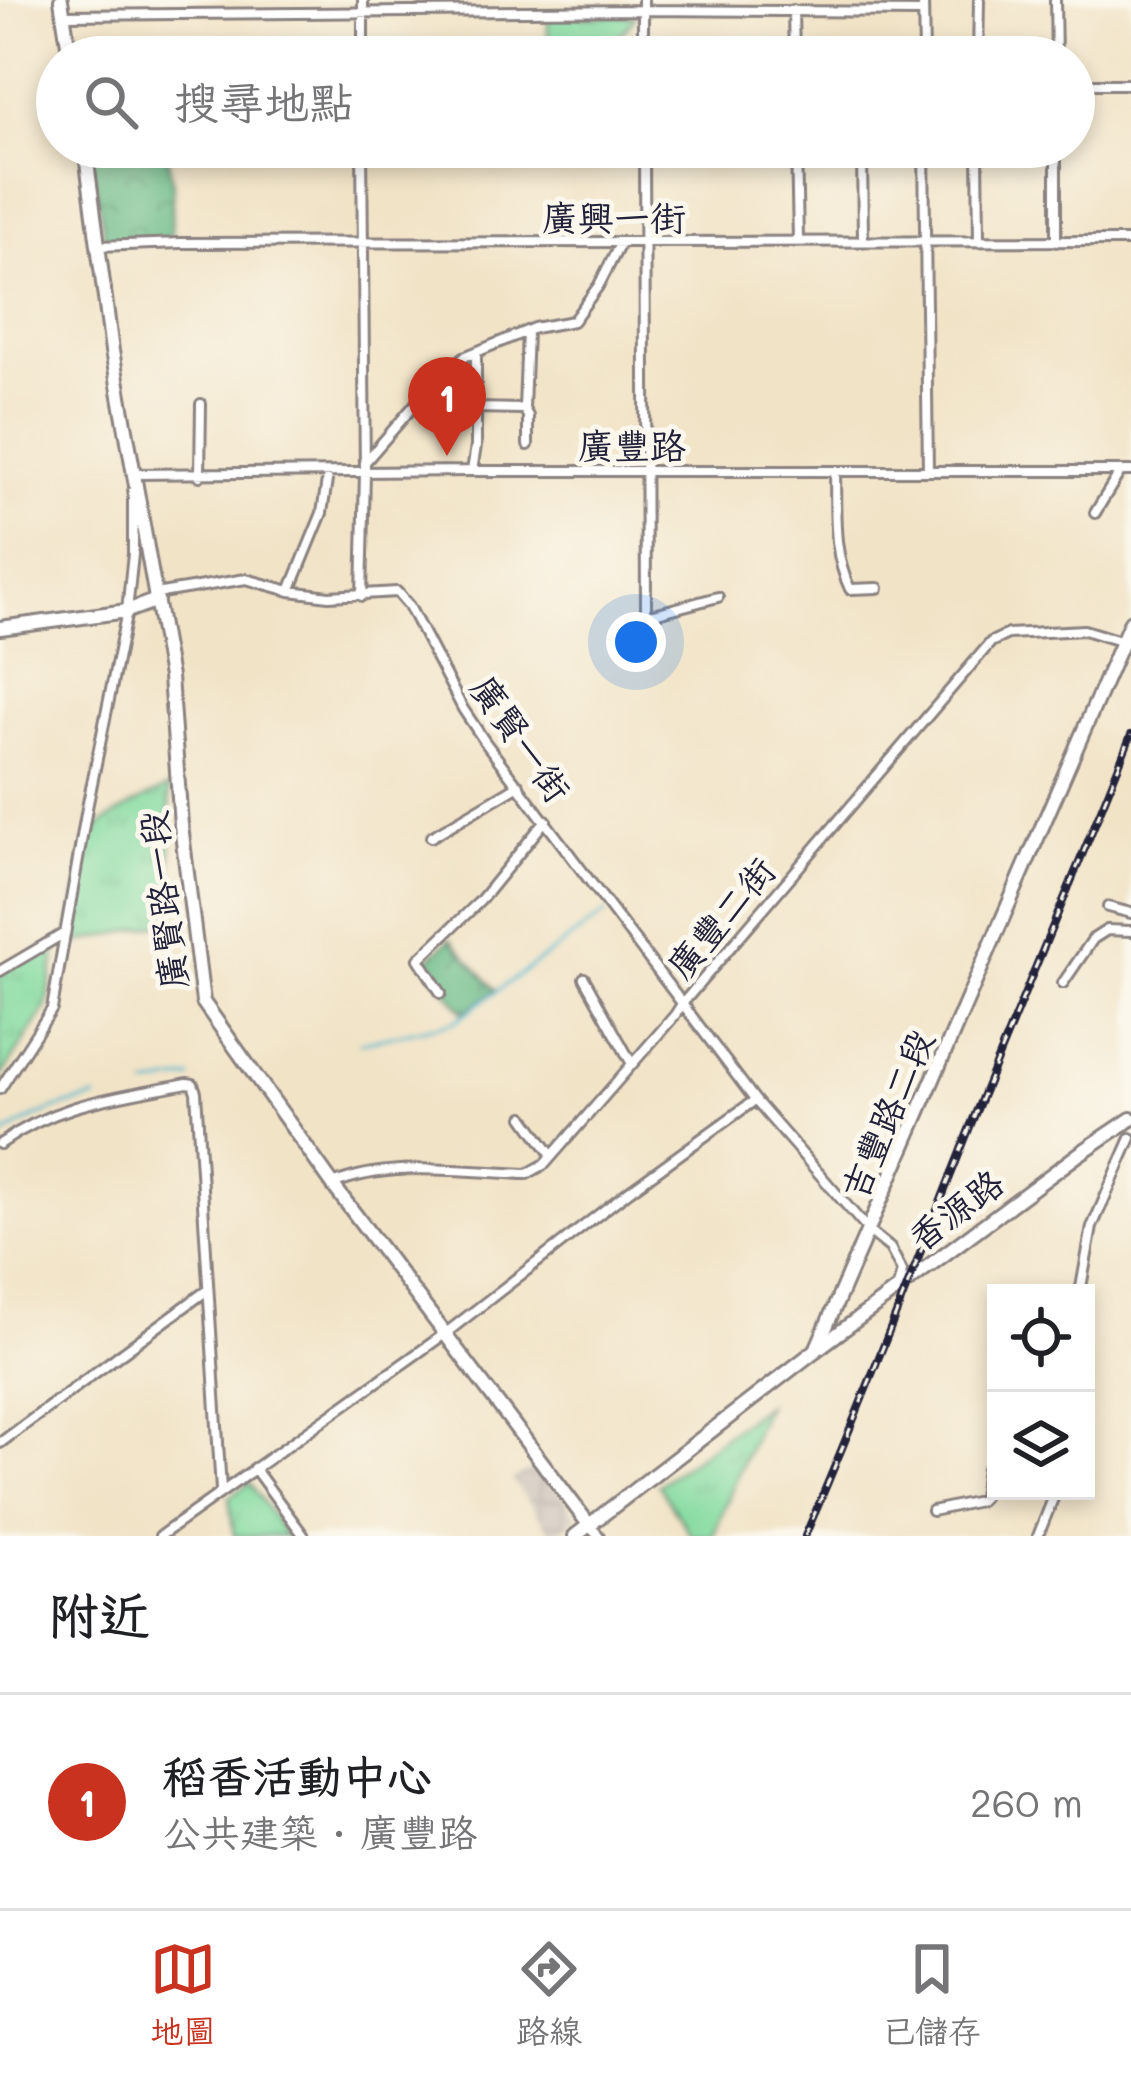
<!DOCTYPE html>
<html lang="zh-TW">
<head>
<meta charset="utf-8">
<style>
  body { margin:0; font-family:Mali,"LXGW WenKai TC",sans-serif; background:#f6f6f6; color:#202124 }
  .controls { position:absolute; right:36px; bottom:36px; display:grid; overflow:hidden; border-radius:0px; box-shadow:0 6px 18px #0003 }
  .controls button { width:108px; height:108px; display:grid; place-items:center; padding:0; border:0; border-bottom:3px solid #e0e0e0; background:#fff; color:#202124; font:60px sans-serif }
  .you { position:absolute; left:636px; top:642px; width:42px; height:42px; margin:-30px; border:9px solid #fff; border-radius:50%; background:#1a73e8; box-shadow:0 0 0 18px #1a73e833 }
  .badge { display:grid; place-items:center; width:78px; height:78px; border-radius:50%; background:#c8321e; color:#fff; font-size:39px; font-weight:700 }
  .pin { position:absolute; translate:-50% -99px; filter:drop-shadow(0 3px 6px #0008) }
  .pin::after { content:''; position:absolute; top:63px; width:42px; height:36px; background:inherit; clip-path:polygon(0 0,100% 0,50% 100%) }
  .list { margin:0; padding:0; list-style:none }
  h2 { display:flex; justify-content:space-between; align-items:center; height:156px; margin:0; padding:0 48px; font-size:51px }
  h2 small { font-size:39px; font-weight:400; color:#757577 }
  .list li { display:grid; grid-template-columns:78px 1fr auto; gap:36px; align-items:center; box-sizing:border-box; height:216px; padding:0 48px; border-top:3px solid #e0e0e0 }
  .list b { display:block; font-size:45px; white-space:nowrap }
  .list p { margin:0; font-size:39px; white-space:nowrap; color:#757577 }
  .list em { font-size:39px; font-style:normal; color:#757577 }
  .icon { flex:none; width:66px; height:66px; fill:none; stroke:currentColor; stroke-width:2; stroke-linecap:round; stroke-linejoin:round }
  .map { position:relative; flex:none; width:1131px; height:1536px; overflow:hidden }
  .search { position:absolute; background:#fff; box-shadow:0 6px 18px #0003; left:36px; right:36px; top:36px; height:132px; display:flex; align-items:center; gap:30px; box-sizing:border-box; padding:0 42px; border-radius:66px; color:#757577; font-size:45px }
  .sheet { height:372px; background:#fff }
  nav { display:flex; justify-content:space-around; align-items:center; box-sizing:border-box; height:168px; border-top:3px solid #e0e0e0; background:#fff; font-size:33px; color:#757577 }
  nav a { display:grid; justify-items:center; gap:6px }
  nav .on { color:#c8321e }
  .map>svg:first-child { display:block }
  .industrial { fill:url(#industrial-grid) }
  .grass { fill:url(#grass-tufts); stroke:#527e6c; stroke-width:3 }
  .forest { fill:url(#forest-crowns); stroke:#456e60; stroke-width:3 }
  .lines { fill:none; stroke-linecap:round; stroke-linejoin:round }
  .stream { stroke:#51b8cf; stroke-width:3 }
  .street-casing { stroke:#8a8280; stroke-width:14 }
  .secondary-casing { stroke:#8a8280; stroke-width:18 }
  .primary-casing { stroke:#8a8280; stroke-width:18 }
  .street { stroke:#fff; stroke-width:8 }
  .secondary { stroke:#fff; stroke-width:12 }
  .primary { stroke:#fff; stroke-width:12 }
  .rail-casing { stroke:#22223b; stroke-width:8 }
  .rail { stroke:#fbf7ec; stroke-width:3; stroke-dasharray:9; stroke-linecap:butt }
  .labels { text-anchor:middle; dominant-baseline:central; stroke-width:10; stroke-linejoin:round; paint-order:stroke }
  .street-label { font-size:36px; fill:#22223b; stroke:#fbf7ec }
</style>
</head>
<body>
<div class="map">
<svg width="1131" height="1536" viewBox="0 0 1131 1536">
  <defs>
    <pattern id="industrial-grid" width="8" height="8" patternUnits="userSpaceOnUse" patternTransform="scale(3)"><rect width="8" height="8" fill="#ccc2b9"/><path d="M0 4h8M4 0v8" fill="none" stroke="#afa6a0"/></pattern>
    <pattern id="grass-tufts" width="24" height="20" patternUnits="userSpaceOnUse" patternTransform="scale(3)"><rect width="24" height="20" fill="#81da9e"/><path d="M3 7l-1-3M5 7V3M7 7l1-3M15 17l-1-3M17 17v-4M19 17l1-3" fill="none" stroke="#6fbb89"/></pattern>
    <pattern id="forest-crowns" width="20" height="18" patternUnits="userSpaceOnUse" patternTransform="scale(3)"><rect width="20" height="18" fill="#68ba85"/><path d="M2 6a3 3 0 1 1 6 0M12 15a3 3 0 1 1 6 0" fill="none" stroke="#55976e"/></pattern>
  </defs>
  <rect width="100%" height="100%" fill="#fbf7ec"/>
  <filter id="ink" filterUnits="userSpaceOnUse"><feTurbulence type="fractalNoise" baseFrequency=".00833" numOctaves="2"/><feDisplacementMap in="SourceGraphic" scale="24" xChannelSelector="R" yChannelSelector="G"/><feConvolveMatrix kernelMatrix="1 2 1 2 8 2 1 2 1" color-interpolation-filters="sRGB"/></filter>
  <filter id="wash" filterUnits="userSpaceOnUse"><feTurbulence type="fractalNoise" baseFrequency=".004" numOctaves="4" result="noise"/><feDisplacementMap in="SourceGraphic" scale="48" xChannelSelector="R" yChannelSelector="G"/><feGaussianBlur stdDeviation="2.7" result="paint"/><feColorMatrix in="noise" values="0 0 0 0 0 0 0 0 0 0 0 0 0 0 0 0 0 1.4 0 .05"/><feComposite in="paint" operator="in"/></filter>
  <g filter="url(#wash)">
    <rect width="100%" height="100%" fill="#f1e3c6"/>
    <!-- industrial -->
    <path class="industrial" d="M543,1466l35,51 -25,18 -41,-55 11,-8z"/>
    <!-- grass -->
    <path class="grass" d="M548,16h88l-34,41h-54z
      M169,787l4,134 -105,24c4,-21 16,-99 26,-113 11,-14 58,-37 75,-45z
      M57,941l-10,66 -47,72v-106z
      M766,1405l-53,131h-21l-34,-51z
      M250,1483l36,53h-52l-5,-39z"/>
    <!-- forest -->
    <path class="forest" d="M89,147h76l8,37 -2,54 -66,2z
      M450,939l46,51 -32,23 -40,-50z"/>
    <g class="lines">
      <!-- stream -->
      <path class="stream" d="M360,1043l94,-21 152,-109
        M147,1087l44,-9
        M0,1139c29,-23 61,-34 96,-41"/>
    </g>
  </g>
  <g filter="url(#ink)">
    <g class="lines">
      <!-- street casing -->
      <g class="street-casing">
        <path id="street" d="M363,0v57
          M643,0v57
          M923,0l1,57
          M1055,0l1,57
          M793,10l1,47
          M63,15l580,-5 280,2
          M978,57l1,-57
          M1074,84h57
          M644,147l2,460 1,7h7l64,-17
          M796,147l2,93
          M924,147l4,323
          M978,147l1,95
          M862,152l1,89
          M1056,242v-95
          M98,246l83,-3 950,-2
          M527,331l-3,78 4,7v29
          M475,408l49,1
          M366,461l58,-67 40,-37 70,-29 39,-7 26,-36 21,-41
          M472,471l4,-25v-94
          M835,471c1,40 -3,81 15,118l28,-1
          M133,474l339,-3h659
          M200,476l1,-72
          M1095,513l25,-41
          M290,591l32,-78 6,-39
          M155,594l91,-15 44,12 39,5 68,-4 12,14 54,103 22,33 270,358 114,131 21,17 12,23 -4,16
          M362,596l3,-123 -3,-326
          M431,837l88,-52
          M1108,907l23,6
          M0,971l63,-37
          M584,978l48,86
          M1063,983l30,-44 14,-9 24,1
          M441,993l-22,-34 61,-58 66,-81
          M0,1089l52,-80 35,-201 40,-197 6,-57v-63
          M524,1117l28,39
          M0,1144c59,-42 118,-47 187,-61l6,1 3,8 25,398
          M333,1184c58,-24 132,-12 194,-10l18,-10 130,-149 7,-11 309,-362 17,-8 76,-4 36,11
          M1080,1293l12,-66 39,-89
          M0,1443l206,-152
          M254,1468l50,68
          M932,1511l47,-10 4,-4 4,-28 9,1
          M590,1526l9,10
          M160,1536l286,-203 183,-142 126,-91
          M1038,1536l18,-45"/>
      </g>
      <!-- secondary casing -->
      <g class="secondary-casing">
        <path id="secondary" d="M61,0l9,57
          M85,147l27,204 58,326 11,148 22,177 133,187 254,337
          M0,628l127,-17 30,-11
          M816,1350l263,-196 52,-35"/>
      </g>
      <!-- primary casing -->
      <g class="primary-casing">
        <path id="primary" d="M575,1536l241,-186 315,-729"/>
      </g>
      <!-- street -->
      <use href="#street" class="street"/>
      <!-- secondary -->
      <use href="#secondary" class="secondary"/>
      <!-- primary -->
      <use href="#primary" class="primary"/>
      <!-- rail casing -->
      <g class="rail-casing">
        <path id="rail" d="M805,1536c63,-145 118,-293 177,-439 49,-121 101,-241 149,-362"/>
      </g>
      <!-- rail -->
      <use href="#rail" class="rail"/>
    </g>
  </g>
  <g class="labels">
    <!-- street labels -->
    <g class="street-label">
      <text x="614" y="216">廣興一街</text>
      <text x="632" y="444">廣豐路</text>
      <text transform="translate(522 738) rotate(55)">廣賢一街</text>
      <text transform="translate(162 900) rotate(-97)">廣賢路一段</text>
      <text transform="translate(720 917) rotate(-50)">廣豐二街</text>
      <text transform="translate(886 1114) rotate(-67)">吉豐路二段</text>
      <text transform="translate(955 1209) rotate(-37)">香源路</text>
    </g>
  </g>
</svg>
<div class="controls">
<button><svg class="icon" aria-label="locate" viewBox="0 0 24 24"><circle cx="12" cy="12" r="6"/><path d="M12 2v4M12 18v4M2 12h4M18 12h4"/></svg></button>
<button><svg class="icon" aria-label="layers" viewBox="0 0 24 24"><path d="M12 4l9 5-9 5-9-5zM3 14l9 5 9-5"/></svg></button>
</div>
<div class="you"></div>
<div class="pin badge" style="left:447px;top:456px">1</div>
<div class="search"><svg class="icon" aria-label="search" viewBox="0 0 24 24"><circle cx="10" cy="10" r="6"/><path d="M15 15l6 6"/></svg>搜尋地點</div>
</div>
<section class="sheet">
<h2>附近<small></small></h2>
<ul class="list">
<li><span class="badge">1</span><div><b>稻香活動中心</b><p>公共建築 · 廣豐路</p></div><em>260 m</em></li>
</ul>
</section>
<nav>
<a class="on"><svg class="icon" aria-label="map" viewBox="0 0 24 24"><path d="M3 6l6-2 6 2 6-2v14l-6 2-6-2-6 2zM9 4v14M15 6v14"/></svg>地圖</a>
<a><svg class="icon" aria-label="directions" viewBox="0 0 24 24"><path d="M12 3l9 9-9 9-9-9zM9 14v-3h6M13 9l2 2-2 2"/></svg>路線</a>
<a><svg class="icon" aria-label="saved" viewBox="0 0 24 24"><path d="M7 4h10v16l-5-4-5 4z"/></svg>已儲存</a>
</nav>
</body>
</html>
